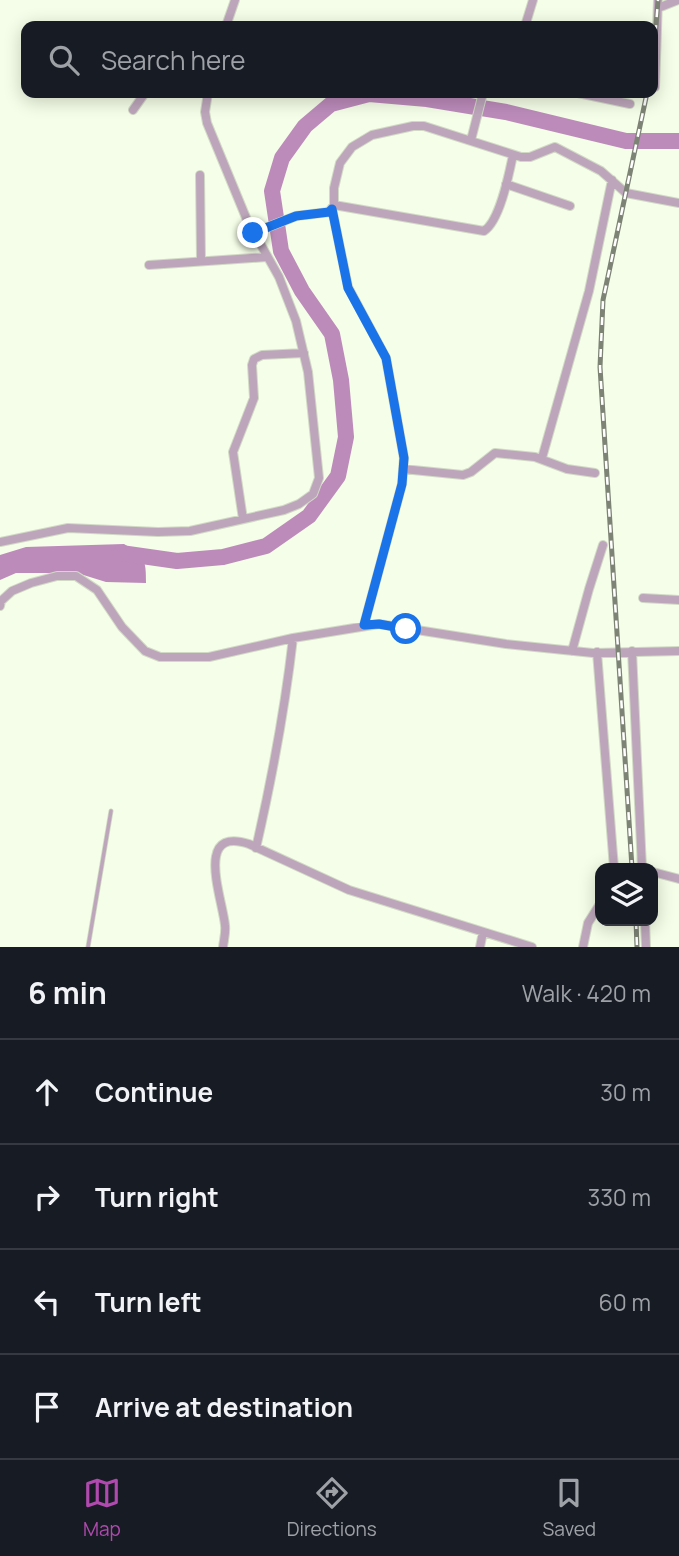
<!DOCTYPE html>
<html lang="en">
<head>
<meta charset="utf-8">
<style>
  body { margin:0; font-family:Manrope,sans-serif; background:#20242c; color:#f1f3f6 }
  .controls { position:absolute; right:21px; bottom:21px; display:grid; overflow:hidden; border-radius:14px; box-shadow:0 4px 18px #0003 }
  .controls button { width:63px; height:63px; display:grid; place-items:center; padding:0; border:0; border-bottom:2px solid #363941; background:#171b24; color:#f1f3f6; font:35px sans-serif }
  .stop { position:absolute; width:21px; height:21px; margin:-16px; border:5px solid #1a73e8; border-radius:50%; background:#fff }
  .stop.end { background:#1a73e8; border-color:#fff; box-shadow:0 2px 7px #0008 }
  .list { margin:0; padding:0; list-style:none }
  h2 { display:flex; justify-content:space-between; align-items:center; height:91px; margin:0; padding:0 28px; font-size:30px }
  h2 small { font-size:23px; font-weight:400; color:#9ea1a6 }
  .list li { display:grid; grid-template-columns:46px 1fr auto; gap:21px; align-items:center; box-sizing:border-box; height:105px; padding:0 28px; border-top:2px solid #363941 }
  .list b { display:block; font-size:26px; white-space:nowrap }
  .list em { font-size:23px; font-style:normal; color:#9ea1a6 }
  .icon { flex:none; width:38px; height:38px; fill:none; stroke:currentColor; stroke-width:2; stroke-linecap:round; stroke-linejoin:round }
  .map { position:relative; flex:none; width:679px; height:947px; overflow:hidden }
  .search { position:absolute; background:#171b24; box-shadow:0 4px 18px #0003; left:21px; right:21px; top:21px; height:77px; display:flex; align-items:center; gap:18px; box-sizing:border-box; padding:0 24px; border-radius:14px; color:#9ea1a6; font-size:26px }
  .sheet { height:511px; background:#171b24 }
  nav { display:flex; justify-content:space-around; align-items:center; box-sizing:border-box; height:98px; border-top:2px solid #363941; background:#171b24; font-size:19px; color:#9ea1a6 }
  nav a { display:grid; justify-items:center; gap:4px }
  nav .on { color:#b04aae }
  .map>svg:first-child { display:block }
  .water { fill:#bc8bba }
  .lines { fill:none; stroke-linecap:round; stroke-linejoin:round }
  .river { stroke:#bc8bba; stroke-width:16 }
  .service-casing { stroke:#d2dac6; stroke-width:5 }
  .minor-casing { stroke:#d2dac6; stroke-width:10 }
  .service { stroke:#bda6bb; stroke-width:3.5 }
  .minor { stroke:#bda6bb; stroke-width:8 }
  .rail-casing { stroke:#7d8375; stroke-width:5 }
  .rail { stroke:#fff; stroke-width:2.5; stroke-dasharray:8; stroke-linecap:butt }
  .route { stroke:#1a73e8; stroke-width:9 }
</style>
</head>
<body>
<div class="map">
<svg width="679" height="947" viewBox="0 0 679 947">
  <rect width="100%" height="100%" fill="#f5fee8"/>
  <!-- water -->
  <path class="water" d="M124,544c21,13 22,15 22,39l-40,-1 -29,-9h-61l-16,7v-25l26,-8z"/>
  <g class="lines">
    <!-- river -->
    <path class="river" d="M121,553l56,8 46,-4 43,-11 43,-30 29,-40 8,-39 -5,-57 -9,-46 -30,-43 -21,-40 -9,-60 10,-33 23,-32 26,-22 38,-10 58,5 79,13 120,29h53"/>
    <!-- service casing -->
    <g class="service-casing">
      <path id="service" d="M88,947l23,-136"/>
    </g>
    <!-- minor casing -->
    <g class="minor-casing">
      <path id="minor" d="M658,8l20,-8
        M226,26l9,-26
        M525,26l8,-26
        M655,87l3,-87
        M578,93l52,11
        M133,110l12,-17
        M471,140l12,-47
        M200,175l1,85
        M506,184l64,22
        M334,205l150,26c16,-10 25,-57 29,-76
        M332,209l16,78 38,71 18,100 -2,26 -38,141
        M253,233l43,-17 33,-4 5,-7v-17l6,-25 12,-16 20,-12 41,-9h11l97,31h9l25,-10 46,24 25,22 53,10
        M149,265l118,-8
        M542,458l47,-167 23,-111
        M403,469l60,6 8,-3 24,-19 40,4 32,12 28,4
        M243,519l-10,-67 21,-54 -2,-33 2,-6 8,-4 42,-2
        M0,542l68,-14 90,4 32,-1 94,-21 15,-6 14,-10 6,-16 -11,-106 -12,-51 -17,-44 -32,-57 -40,-97 -2,-11 3,-19
        M643,598l36,2
        M0,606l1,-5 11,-10 19,-8 26,-7h19l21,14 25,37 23,24 15,6h49l84,-19 86,-14 127,20 87,9 86,-2
        M572,651l17,-62 14,-44
        M632,651l10,217
        M597,652l17,216
        M256,848c16,-70 29,-139 37,-210
        M653,872l26,7
        M645,921l1,26
        M223,947c1,-8 3,-15 2,-22 -3,-28 -31,-99 24,-81l100,46 183,57
        M480,947l3,-15
        M583,947l5,-24 12,-19"/>
    </g>
    <!-- service -->
    <use href="#service" class="service"/>
    <!-- minor -->
    <use href="#minor" class="minor"/>
    <!-- rail casing -->
    <g class="rail-casing">
      <path id="rail" d="M653,65l5,-65
        M632,868l-32,-501 3,-67 44,-207
        M636,921l1,26"/>
    </g>
    <!-- rail -->
    <use href="#rail" class="rail"/>
  </g>
  <g class="lines">
    <!-- route -->
    <path class="route" d="M253,233l43,-17 33,-4 3,-3 16,79 38,70 18,100 -2,26 -38,141 15,-1 27,5"/>
  </g>
</svg>
<div class="controls">
<button><svg class="icon" aria-label="layers" viewBox="0 0 24 24"><path d="M12 4l9 5-9 5-9-5zM3 14l9 5 9-5"/></svg></button>
</div>
<div class="stop" style="left:406px;top:629px"></div>
<div class="stop end" style="left:253px;top:233px"></div>
<div class="search"><svg class="icon" aria-label="search" viewBox="0 0 24 24"><circle cx="10" cy="10" r="6"/><path d="M15 15l6 6"/></svg>Search here</div>
</div>
<section class="sheet">
<h2>6 min<small>Walk · 420 m</small></h2>
<ul class="list">
<li><svg class="icon" aria-label="ahead" viewBox="0 0 24 24"><path d="M12 20V5M6 11l6-6 6 6"/></svg><div><b>Continue</b></div><em>30 m</em></li>
<li><svg class="icon" aria-label="right" viewBox="0 0 24 24"><path d="M7 20v-9h11M14 6l5 5-5 5"/></svg><div><b>Turn right</b></div><em>330 m</em></li>
<li><svg class="icon" aria-label="left" viewBox="0 0 24 24"><path d="M17 20v-9H6M10 6l-5 5 5 5"/></svg><div><b>Turn left</b></div><em>60 m</em></li>
<li><svg class="icon" aria-label="arrive" viewBox="0 0 24 24"><path d="M6 21V4h12l-3 4 3 4H6"/></svg><div><b>Arrive at destination</b></div></li>
</ul>
</section>
<nav>
<a class="on"><svg class="icon" aria-label="map" viewBox="0 0 24 24"><path d="M3 6l6-2 6 2 6-2v14l-6 2-6-2-6 2zM9 4v14M15 6v14"/></svg>Map</a>
<a><svg class="icon" aria-label="directions" viewBox="0 0 24 24"><path d="M12 3l9 9-9 9-9-9zM9 14v-3h6M13 9l2 2-2 2"/></svg>Directions</a>
<a><svg class="icon" aria-label="saved" viewBox="0 0 24 24"><path d="M7 4h10v16l-5-4-5 4z"/></svg>Saved</a>
</nav>
</body>
</html>
